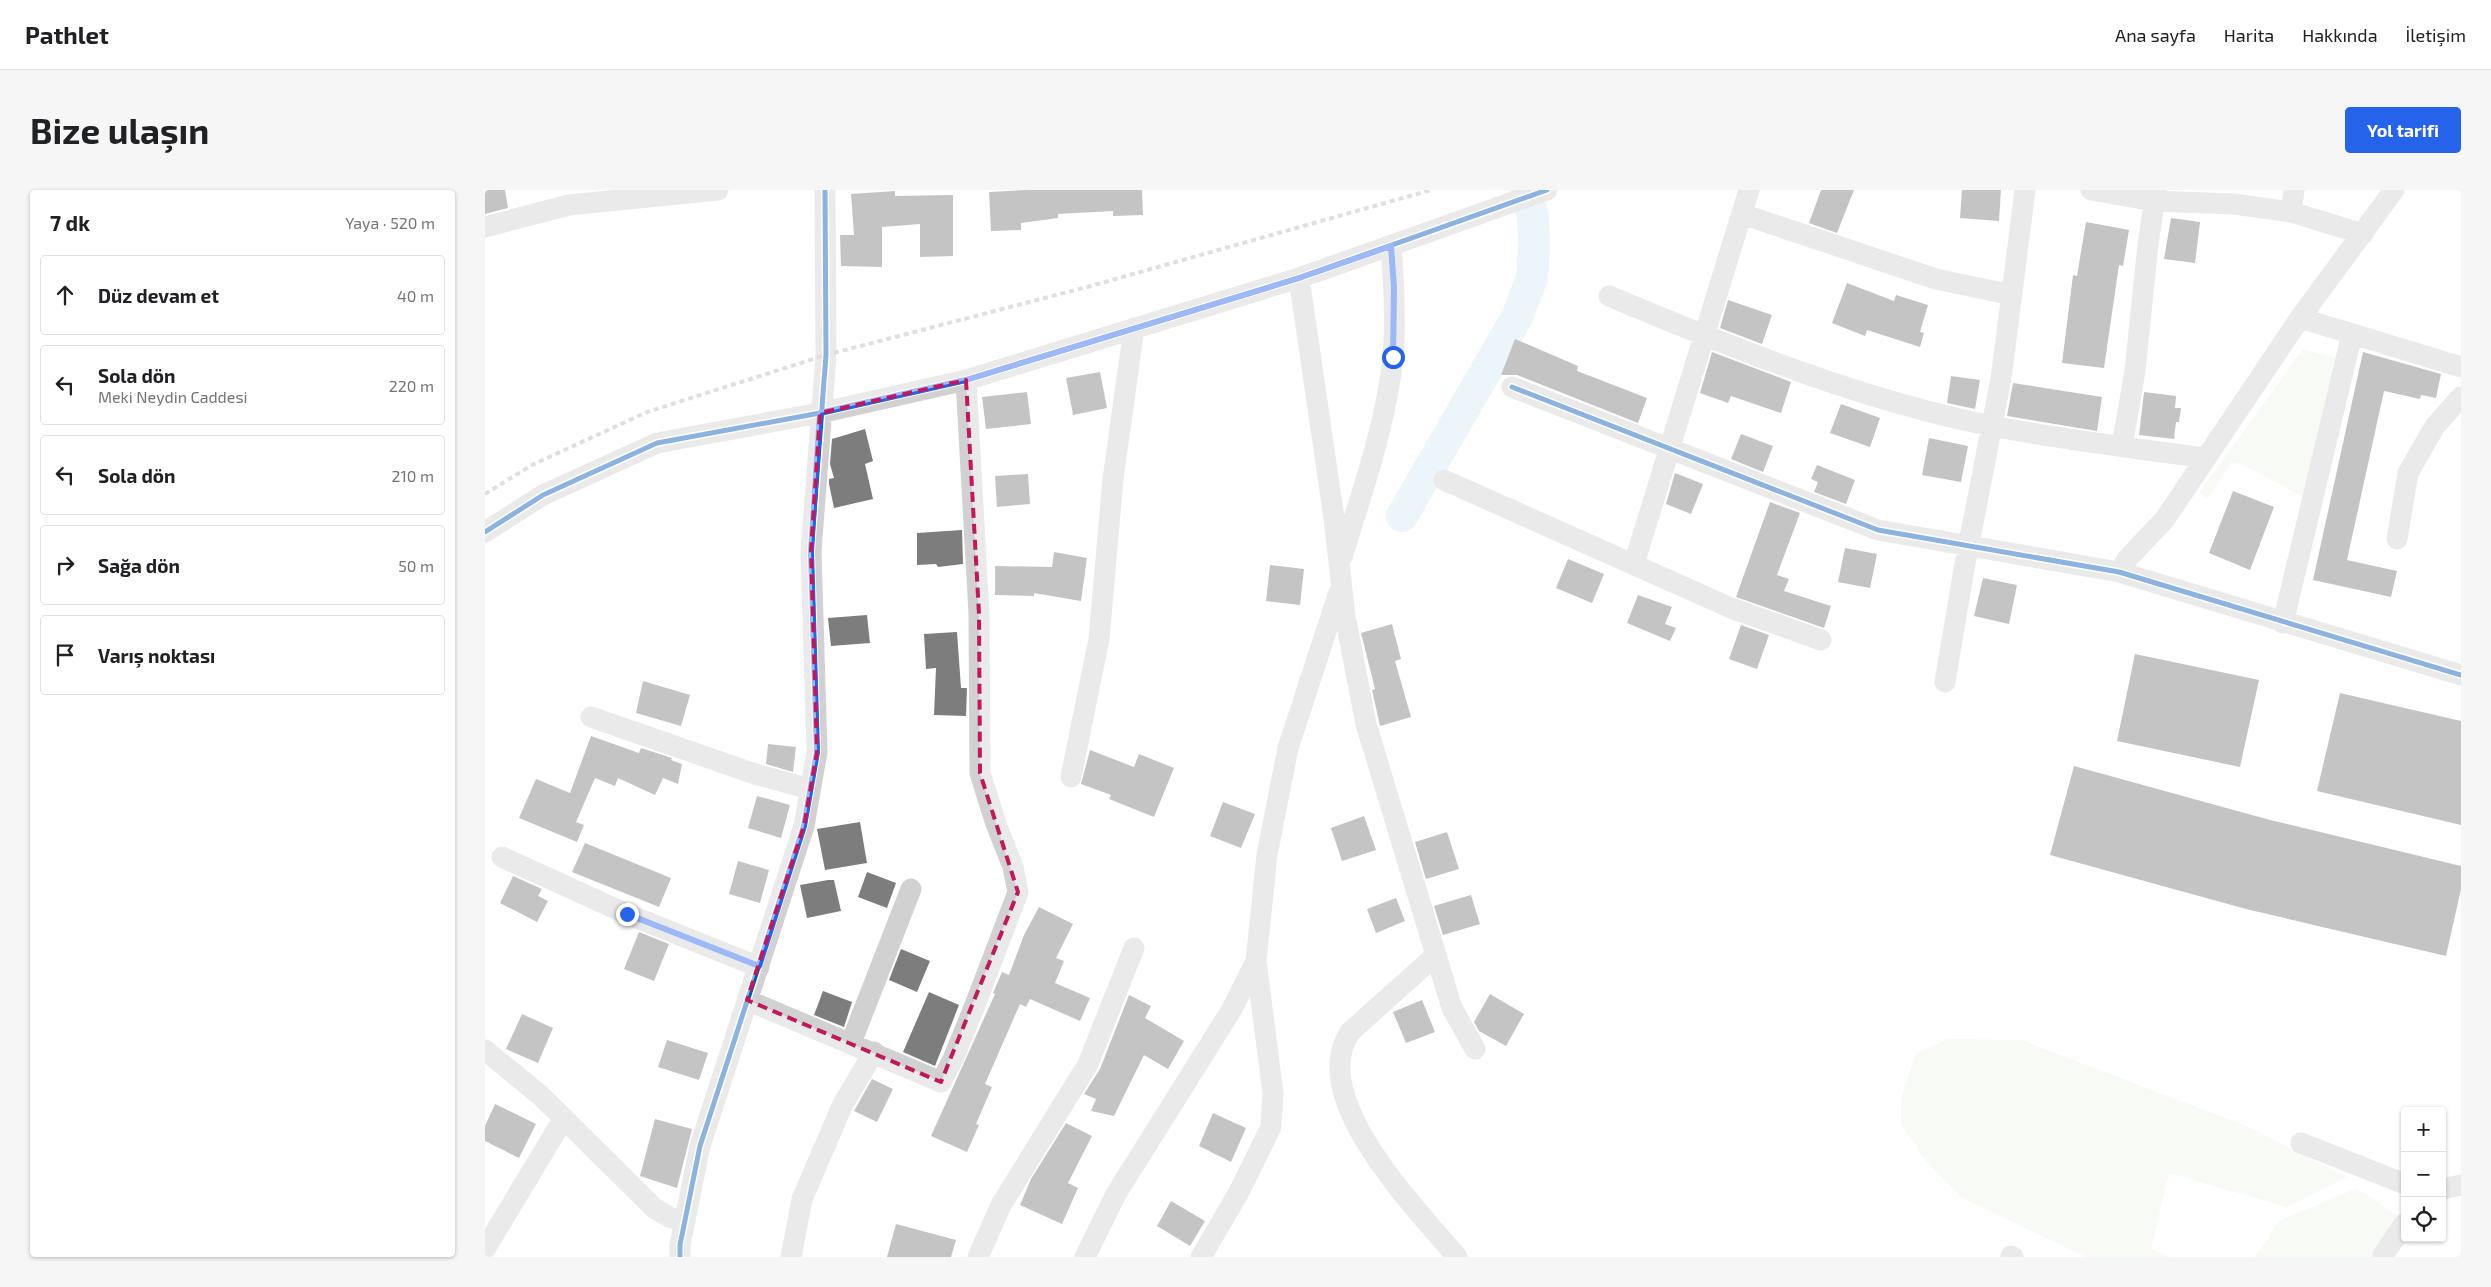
<!DOCTYPE html>
<html lang="tr">
<head>
<meta charset="utf-8">
<style>
  body { margin:0; font-family:"Exo 2",sans-serif; background:#f6f6f6; color:#202124 }
  .controls { position:absolute; right:15px; bottom:15px; display:grid; overflow:hidden; border-radius:5px; box-shadow:0 1px 4px #0004 }
  .controls button { width:45px; height:45px; display:grid; place-items:center; padding:0; border:0; border-bottom:1px solid #e0e0e0; background:#fff; color:#202124; font:25px sans-serif }
  .stop { position:absolute; width:15px; height:15px; margin:-11px; border:4px solid #2563eb; border-radius:50%; background:#fff }
  .stop.end { background:#2563eb; border-color:#fff; box-shadow:0 1px 5px #0008 }
  .list { margin:0; padding:0; list-style:none }
  h2 { display:flex; justify-content:space-between; align-items:center; height:65px; margin:0; padding:0 20px; font-size:21px }
  h2 small { font-size:16px; font-weight:400; color:#757577 }
  .list li { display:grid; grid-template-columns:32px 1fr auto; gap:15px; align-items:center; box-sizing:border-box; height:80px; margin:0 10px 10px; padding:0 10px; border:1px solid #e0e0e0; border-radius:5px }
  .list b { display:block; font-size:19px; white-space:nowrap }
  .list p { margin:0; font-size:16px; white-space:nowrap; color:#757577 }
  .list em { font-size:16px; font-style:normal; color:#757577 }
  .icon { flex:none; width:28px; height:28px; fill:none; stroke:currentColor; stroke-width:2; stroke-linecap:round; stroke-linejoin:round }
  .map { position:relative; flex:none; width:1976px; height:1067px; overflow:hidden; border-radius:5px }
  header { display:flex; align-items:center; gap:30px; box-sizing:border-box; height:70px; padding:0 25px; background:#fff; border-bottom:1px solid #e0e0e0 }
  header strong { font-size:24px }
  nav { display:flex; gap:28px; margin-inline-start:auto; font-size:18px }
  .intro { display:flex; align-items:center; justify-content:space-between; box-sizing:border-box; height:120px; padding:0 30px }
  h1 { margin:0; font-size:35px }
  .button { padding:12px 22px; border-radius:5px; background:#2563eb; color:#fff; font-size:18px; font-weight:700 }
  main { display:flex; gap:30px; padding:0 30px }
  aside { flex:1; background:#fff; border-radius:5px; box-shadow:0 1px 4px #0004 }
  .map>svg:first-child { display:block }
  .green { fill:#f0f4ea }
  .lines { fill:none; stroke-linecap:round; stroke-linejoin:round }
  .river { stroke:#d5e9f2; stroke-width:32 }
  .building { fill:#7d7d7d }
  .minor { stroke:#d1d1d1; stroke-width:21 }
  .rail { stroke:#b8b8b8; stroke-width:4; stroke-dasharray:5 4; stroke-linecap:butt }
  .cycleway-casing { stroke:#fff; stroke-width:8 }
  .cycleway { stroke:#0057b8; stroke-width:5 }
  .route { stroke:#2563eb; stroke-width:6 }
  .marked { fill:none; stroke:#c2185b; stroke-width:4; stroke-dasharray:10 6; stroke-linejoin:round }
</style>
</head>
<body>
<header>
<strong>Pathlet</strong>
<nav><a>Ana sayfa</a><a>Harita</a><a>Hakkında</a><a>İletişim</a></nav>
</header>
<div class="intro"><h1>Bize ulaşın</h1><a class="button">Yol tarifi</a></div>
<main>
<aside>
<h2>7 dk<small>Yaya · 520 m</small></h2>
<ul class="list">
<li><svg class="icon" aria-label="ahead" viewBox="0 0 24 24"><path d="M12 20V5M6 11l6-6 6 6"/></svg><div><b>Düz devam et</b></div><em>40 m</em></li>
<li><svg class="icon" aria-label="left" viewBox="0 0 24 24"><path d="M17 20v-9H6M10 6l-5 5 5 5"/></svg><div><b>Sola dön</b><p>Meki Neydin Caddesi</p></div><em>220 m</em></li>
<li><svg class="icon" aria-label="left" viewBox="0 0 24 24"><path d="M17 20v-9H6M10 6l-5 5 5 5"/></svg><div><b>Sola dön</b></div><em>210 m</em></li>
<li><svg class="icon" aria-label="right" viewBox="0 0 24 24"><path d="M7 20v-9h11M14 6l5 5-5 5"/></svg><div><b>Sağa dön</b></div><em>50 m</em></li>
<li><svg class="icon" aria-label="arrive" viewBox="0 0 24 24"><path d="M6 21V4h12l-3 4 3 4H6"/></svg><div><b>Varış noktası</b></div></li>
</ul>
</aside>
<div class="map">
<svg width="1976" height="1067" viewBox="0 0 1976 1067">
  <rect width="100%" height="100%" fill="#fff"/>
  <!-- green -->
  <path class="green" d="M1818,159l32,9 -31,139 -63,-33 -9,-1 -25,36 -7,-7z
    M1464,849l72,1 228,87 98,50 -60,30 -118,-34 -18,76 19,8h-84l-124,-59 -37,-38 -24,-36v-26l15,-45z
    M1872,998l42,29 -30,40h-114l24,-36z"/>
  <g class="lines">
    <!-- river -->
    <path class="river" d="M917,326l115,-199 15,-39 2,-32 -1,-29 -7,-27"/>
  </g>
  <!-- building -->
  <path class="building" d="M0,0h20l3,18 -23,6z
    M542,0h115l1,25 -30,1v-5l-55,3v4l-37,5v7l-30,1 -2,-39z
    M1336,0h33l-17,43 -28,-10z
    M1477,0h39l-2,31 -39,-3z
    M410,1v5l58,-1v61l-33,1v-33l-38,3v40l-41,-1 -1,-31h14l-3,-41z
    M1686,28l29,4 -5,41 -31,-4z
    M1601,32l43,8 -6,36 -4,-1 -15,103 -42,-5 11,-88 4,1z
    M1362,93l47,18 2,-6 32,10 -8,27 4,1 -4,14 -53,-17 -2,6 -33,-13z
    M1243,110l44,15 -10,29 -42,-16z
    M1030,149l63,27 -1,5 70,27 -9,25 -121,-48h-16z
    M1227,162l79,30 -10,31 -50,-17 -3,7 -28,-10z
    M1878,162l78,22 -5,24 -15,-3 -1,4 -36,-8 -37,169 50,11 -6,26 -78,-17z
    M615,182l7,36 -34,7 -7,-37z
    M1466,186l29,4 -5,29 -28,-6z
    M1528,193l89,14 -5,34 -90,-15z
    M542,202l4,32 -45,5 -4,-32z
    M1659,202l32,4 -1,12h6l-2,14h-3l-2,17 -35,-4z
    M1356,214l39,14 -10,29 -40,-14z
    M380,239l8,32 -8,3 8,35 -39,9 -5,-24v-5l5,-1 -4,-14 2,-25z
    M1256,244l32,12 -10,26 -32,-13z
    M1444,248l39,8 -7,36 -39,-7z
    M1332,275l38,15 -9,24 -32,-12 4,-10 -7,-3z
    M1190,283l28,11 -12,30 -25,-10z
    M543,284l2,30 -33,3 -2,-31z
    M1748,301l41,16 -24,63 -41,-17z
    M1285,312l30,11 -23,62 12,4 -5,12 47,15 -7,22 -88,-31z
    M477,340l1,34 -25,3 -2,-3 -19,1v-32z
    M1360,358l32,6 -7,34 -32,-6z
    M569,362l33,6 -6,43 -47,-8v3l-39,-1v-29l57,1z
    M1083,369l36,15 -12,29 -36,-15z
    M785,375l34,4 -4,36 -34,-4z
    M1498,388l34,7 -8,39 -35,-8z
    M1153,405l34,12 -7,17 11,4 -6,13 -43,-18z
    M382,425l3,28 -39,3 -3,-28z
    M907,434l9,35 -6,2 16,56 -31,9 -8,-36 3,-1 -14,-56z
    M1256,435l28,10 -12,34 -28,-10z
    M472,442l4,56h6l-1,28 -32,-1 2,-47 -10,1 -2,-35z
    M1650,464l124,26 -19,87 -123,-26z
    M158,491l47,14 -9,31 -45,-13z
    M1855,503l121,28v104l-144,-34z
    M106,546l48,17 2,-5 31,10 -1,2 11,4 -4,20 -15,-6 -8,17 -37,-17 -3,8 -20,-8 -19,44 8,3 -7,17 -58,-24 17,-39 34,14z
    M283,554l28,3 -3,25 -27,-8z
    M605,560l44,17 5,-13 35,14 -20,49 -45,-18 2,-4 -30,-11z
    M1589,576l196,54 191,46v23l-15,67 -200,-47 -196,-54z
    M272,606l33,9 -9,33 -33,-10z
    M738,612l32,12 -14,34 -31,-12z
    M879,626l12,34 -34,11 -11,-33z
    M375,632l7,41 -42,7 -8,-41z
    M962,642l12,37 -33,10 -11,-37z
    M100,653l86,35 -12,29 -87,-35z
    M253,671l31,9 -9,33 -31,-9z
    M382,682l29,11 -9,25 -29,-11z
    M28,686l29,13 -4,7 10,5 -11,21 -37,-19z
    M343,690h6l7,31 -34,7 -7,-33z
    M986,705l9,29 -37,11 -9,-29z
    M911,708l9,23 -29,12 -9,-24z
    M554,717l34,17 -17,34 8,3 -9,22 35,15 -10,23 -50,-22 -4,8 -6,-3 -35,80 7,3 -16,37 3,1 -12,27 -36,-16 64,-142 -2,-1 9,-21 7,3 15,-40z
    M154,742l30,12 -15,37 -30,-12z
    M416,759l29,12 -13,31 -28,-12z
    M338,801l29,11 -8,25 -30,-12z
    M444,802l30,13 -24,61 -32,-14z
    M1005,804l34,20 -18,32 -27,-15 -5,-9z
    M644,805l22,11 -6,12 39,23 -16,28 -24,-14 -30,61 -23,-5 5,-12 -12,-5 16,-25z
    M937,810l13,32 -29,11 -13,-31z
    M37,824l31,14 -15,35 -32,-14z
    M182,850l41,13 -9,27 -41,-13z
    M387,889l21,10 -16,33 -23,-11z
    M10,914l41,20 -17,34 -34,-17v-15z
    M728,923l33,15 -15,34 -32,-16z
    M170,929l37,10 -15,59 -37,-12z
    M581,933l26,13 -24,47 10,5 -16,36 -42,-19 11,-26z
    M686,1011l34,20 -15,25 -33,-20z
    M411,1034l60,16 -5,17h-64z"/>
  <g class="lines">
    <!-- minor -->
    <path class="minor" d="M1606,0l63,11 80,3 57,8 72,22
      M1806,22l3,-22
      M1257,24l194,65 76,16
      M0,37l84,-22 149,-15
      M814,88l35,240 11,98 21,108 86,284 23,41
      M1124,106c124,52 251,104 383,130 70,14 143,22 213,32
      M1815,128l161,49
      M1027,197l366,143 241,42 342,103
      M1637,256l13,-75 13,-127 8,-54
      M959,290l287,128 90,32
      M0,342l58,-37 114,-52 163,-30 146,-33 333,-102 248,-88
      M1912,349l11,-66 27,-47 26,-29
      M857,367c20,-65 44,-132 51,-200 3,-37 1,-75 -2,-111
      M1149,374l115,-374
      M1634,382l9,-14 37,-39 135,-201 94,-128
      M1798,433l69,-289
      M1460,492l19,-113 37,-190 24,-189
      M106,527l164,57 55,15
      M586,587l28,-138 14,-160 21,-151
      M17,667l125,57 132,53
      M951,765l-86,77c-44,66 67,177 107,225
      M262,810l194,82 12,-23 22,-54 43,-113 -5,-25 -17,-43 -16,-51 -1,-159 -13,-234
      M366,853l60,-154
      M0,860l55,45 114,113 15,9 16,4
      M1816,953l104,41
      M1957,999l19,-4
      M0,1059l79,-131
      M1526,1066l2,1
      M195,1067v-12l20,-99 104,-320 13,-74 -6,-201 15,-196 -1,-165
      M306,1067l11,-58 41,-95 31,-52
      M493,1067l23,-52 87,-141 46,-116
      M600,1067l31,-63 116,-185 24,-48
      M716,1067l38,-65 32,-65 2,-34 -17,-132 11,-106 21,-107 51,-156
      M1897,1067l23,-34"/>
    <!-- rail -->
    <path class="rail" d="M0,304l47,-29 115,-53 179,-57 261,-68 344,-97"/>
    <!-- cycleway casing -->
    <g class="cycleway-casing">
      <path id="cycleway" d="M1027,197l366,143 241,42 342,103
        M0,342l58,-37 114,-52 163,-30 146,-33 333,-102 248,-88
        M195,1067v-12l20,-99 104,-320 13,-74 -6,-201 15,-196 -1,-165"/>
    </g>
    <!-- cycleway -->
    <use href="#cycleway" class="cycleway"/>
  </g>
  <g class="lines">
    <!-- route -->
    <path class="route" d="M142,724l132,52 45,-140 13,-74 -6,-201 9,-138 146,-33 333,-102 92,-32 3,41 -1,70"/>
  </g>
  <!-- marked area -->
  <path d="M0 0H1976V1067H0ZM481,190l13,234 1,159 38,119 -77,190 -194,-82 57,-174 13,-74 -6,-201 9,-138z" fill="#fff" fill-opacity=".55" fill-rule="evenodd"/>
  <path class="marked" d="M481,190l13,234 1,159 38,119 -77,190 -194,-82 57,-174 13,-74 -6,-201 9,-138z"/>
</svg>
<div class="controls">
<button>+</button>
<button>−</button>
<button><svg class="icon" aria-label="locate" viewBox="0 0 24 24"><circle cx="12" cy="12" r="6"/><path d="M12 2v4M12 18v4M2 12h4M18 12h4"/></svg></button>
</div>
<div class="stop" style="left:908px;top:167px"></div>
<div class="stop end" style="left:142px;top:724px"></div>
</div>
</main>
</body>
</html>
